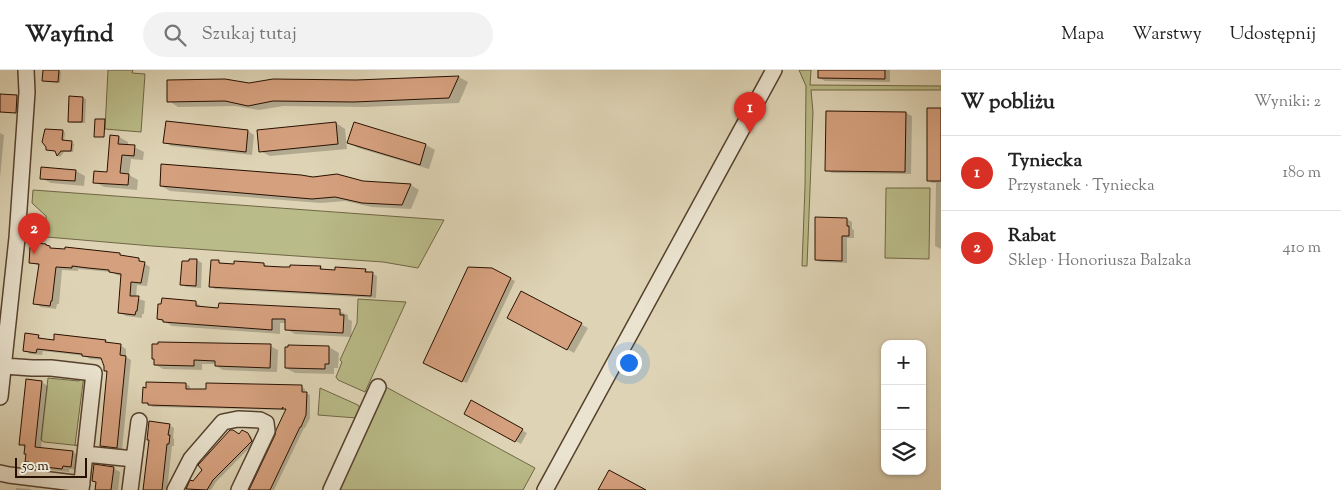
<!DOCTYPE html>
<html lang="pl">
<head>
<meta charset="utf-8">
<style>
  body { margin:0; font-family:"Sorts Mill Goudy",serif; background:#f2f2f2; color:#222 }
  .controls { position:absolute; right:15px; bottom:15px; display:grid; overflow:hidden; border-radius:10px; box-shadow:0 1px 4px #0004 }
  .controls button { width:45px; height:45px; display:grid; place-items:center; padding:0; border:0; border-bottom:1px solid #e0e0e0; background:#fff; color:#222; font:25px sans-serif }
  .scale { position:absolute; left:15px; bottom:12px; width:72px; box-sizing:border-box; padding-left:5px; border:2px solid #281000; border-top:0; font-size:14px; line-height:18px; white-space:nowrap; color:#281000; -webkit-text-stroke:4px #eae3cf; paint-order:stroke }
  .you { position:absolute; left:628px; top:292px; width:18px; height:18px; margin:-12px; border:4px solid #fff; border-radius:50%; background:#1a73e8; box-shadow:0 0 0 8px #1a73e833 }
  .badge { display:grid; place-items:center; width:32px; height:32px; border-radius:50%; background:#d93025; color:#fff; font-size:16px; font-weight:700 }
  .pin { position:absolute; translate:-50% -41px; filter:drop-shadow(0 1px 2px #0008) }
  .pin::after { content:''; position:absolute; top:26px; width:18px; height:15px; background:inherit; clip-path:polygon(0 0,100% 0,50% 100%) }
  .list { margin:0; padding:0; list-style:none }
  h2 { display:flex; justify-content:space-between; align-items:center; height:65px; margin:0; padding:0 20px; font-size:21px }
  h2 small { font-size:16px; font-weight:400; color:#767676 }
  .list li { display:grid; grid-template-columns:32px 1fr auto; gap:15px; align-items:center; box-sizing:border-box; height:75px; padding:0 20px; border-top:1px solid #e0e0e0 }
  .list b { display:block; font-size:19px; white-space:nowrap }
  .list p { margin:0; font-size:16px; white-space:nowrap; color:#767676 }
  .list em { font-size:16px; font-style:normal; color:#767676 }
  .icon { flex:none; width:28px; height:28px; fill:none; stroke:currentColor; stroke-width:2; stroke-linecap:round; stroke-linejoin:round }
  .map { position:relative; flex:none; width:941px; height:420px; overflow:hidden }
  header { display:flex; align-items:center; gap:30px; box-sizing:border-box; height:70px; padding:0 25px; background:#fff; border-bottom:1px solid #e0e0e0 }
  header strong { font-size:24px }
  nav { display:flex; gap:28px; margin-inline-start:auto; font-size:18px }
  .search { width:350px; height:45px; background:#f2f2f2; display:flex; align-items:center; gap:12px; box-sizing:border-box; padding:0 18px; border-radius:28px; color:#767676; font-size:19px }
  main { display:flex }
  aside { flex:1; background:#fff }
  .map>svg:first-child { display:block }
  .green { fill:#b9bb88; stroke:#706644 }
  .shadow { fill:#0003 }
  .building { fill:#d5a07e; stroke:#281000 }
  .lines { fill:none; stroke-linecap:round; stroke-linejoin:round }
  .minor-casing { stroke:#56412d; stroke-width:18 }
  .minor { stroke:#eae3cf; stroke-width:15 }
</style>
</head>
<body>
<header>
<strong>Wayfind</strong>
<div class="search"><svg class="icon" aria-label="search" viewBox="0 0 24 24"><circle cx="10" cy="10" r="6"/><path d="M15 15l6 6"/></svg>Szukaj tutaj</div>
<nav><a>Mapa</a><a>Warstwy</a><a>Udostępnij</a></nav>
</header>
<main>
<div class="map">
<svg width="941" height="420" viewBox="0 0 941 420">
  <rect width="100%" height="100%" fill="#ded4b5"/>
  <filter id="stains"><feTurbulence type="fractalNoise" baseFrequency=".004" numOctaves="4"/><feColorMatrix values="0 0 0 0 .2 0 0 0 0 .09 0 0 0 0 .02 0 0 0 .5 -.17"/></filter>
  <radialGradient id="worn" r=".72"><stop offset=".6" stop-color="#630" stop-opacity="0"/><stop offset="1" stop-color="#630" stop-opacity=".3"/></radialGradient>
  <!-- green -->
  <path class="green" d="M108,0h25l-1,3 13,1 -4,58 -36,-3z
    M799,0h12l-1,15 131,1v4h-130l2,22 -6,154h-5l3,-79 1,-101z
    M886,118h44l-1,71 -44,-1z
    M33,120l411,30 -26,48 -35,-6 -231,-16 -105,-9 -1,-21 -14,-13z
    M358,229l48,3 -41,90 -27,-12 -2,-3 6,-15 -2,-2 17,-37z
    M80,305h4l-9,70 7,1 -38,-4 -3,-2 7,-62 31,3z
    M386,317l149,81 -12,22h-185z
    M320,318l38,17 2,4 -3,9 -39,-3z"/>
  <!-- shadow -->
  <path class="shadow" d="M44,0h15l2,2 -1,11 -14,-1 -3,-1z
    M819,0h71v12l-65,-1 -6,-3z
    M459,7l9,5 -9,21 -94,4 -82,-1 -24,4 -24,-4 -57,1 -9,-6 80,-16z
    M0,25l17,1 2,1 -1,16 -18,-1z
    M83,28l3,1 -1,24h-13l-3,-2z
    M941,39v140l-6,-3 1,-63h-4l-4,-3z
    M906,43l6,3 -1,58 -79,-1 -6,-3z
    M336,53l9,6 2,20 -77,7 -10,-5z
    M63,61l2,2 -1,9h7l3,2 -1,8h-9l-4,5 -2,-1 -2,-5h-6l-3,-2z
    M248,61l6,4 -2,20 -81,-9 -6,-4z
    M0,63l4,2 -4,43z
    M119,67l9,5v4l6,1 10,5 -1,8 -12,-1 -2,16 9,5 -1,10 -33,-3 -9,-5 13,-9z
    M349,73l77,2 9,5 -6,19 -71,-21z
    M76,101l9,5 -1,10 -33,-3 -10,-5z
    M363,112l48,3 8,5 -8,19 -39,-2 -27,-6 -24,2 -151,-12 -9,-5z
    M847,149l5,3v7l2,1v8h-7v25l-26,-1 -5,-2z
    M49,177l5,3 65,4 6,4 14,2 11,7 -3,19 -10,-1 -1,13 9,3 -1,13h-2v4l-16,-2 -7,-4 3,-36 -5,-1 -6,-3 -33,-3v2l-16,-1 -3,34h-2l-1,5 -15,-2 -7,-4 5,-37 -9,-4z
    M197,190l5,3 -1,25 -15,-1 -4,-3 8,-21z
    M213,191l6,1 5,3 26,-2 14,1 5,3h51l5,3h40l12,6 -1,22 -161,-9 -5,-3z
    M511,209l4,2 -48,102 -38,-18z
    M522,222l66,36 -14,25 -65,-36z
    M195,232l9,6 135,3 9,4v4l4,2 -1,16 -56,-3 -9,-5v-6h-6v11l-108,-8 -14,-8z
    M38,266l6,4 61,2 4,2 11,1 6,4v8l5,3 -9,90 -14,-1 -6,-4 6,-73 -3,-2 -2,-10 -13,-1 -5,-3 -42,-5 -1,4 -12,-1 -6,-4z
    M270,276l8,4 -1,22 -54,-2 -7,-4v-2h-14v6l-39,-1 -7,-4v-5l-3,-1z
    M329,277l10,6 -1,15h-4v6l-39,-1 -9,-5z
    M41,312l7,4 -7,63 32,3 6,4 -1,14 -9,-1v3l-33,-4 -10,-7 1,-7 -1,-6 -6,-4z
    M186,314l4,2v4l112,-3 3,2v4l5,2v23l-5,10h-1l-30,62h-24l37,-80 -134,-3 -9,-5z
    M472,332l55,31 -6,11 -55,-31z
    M169,355l5,3 -1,10 1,1v7h-2l-5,44h-22z
    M242,362l9,4 3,7 -38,39 -5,8h-21l-2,-2z
    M113,398l7,4 -2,18h-22l1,-7 -4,-2z
    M16,418l14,1 1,1h-15z"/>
  <!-- building -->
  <path class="building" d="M43,0h16l-1,12 -16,-1z
    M818,0h67v9l-67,-1z
    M459,6l-10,22 -95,4 -81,-1 -25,5 -23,-5 -58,1v-22l58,-1 24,4 24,-4 83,1z
    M0,24l17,1 -1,18 -16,-1z
    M69,26l14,1 -1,25h-14z
    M927,38h14v73h-14z
    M826,41l80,1 -1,60 -80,-1z
    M95,49h10l-1,18h-10z
    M166,51l82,9 -2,22 -83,-9z
    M336,52l2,22 -79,8 -2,-22z
    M354,52l72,22 -6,21 -73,-22z
    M45,59l18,1 -1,10 10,1 -1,10h-10l-4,5 -2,-5 -9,-1v-3l-4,-5z
    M110,65l9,1 -1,8 17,1 -1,11 -12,-1 -2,18 9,1 -1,11 -35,-2 1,-12 13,1z
    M161,94l140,11 12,2 24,-3 26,7 48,3 -9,21 -40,-2 -27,-6 -23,2 -152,-13z
    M41,97l35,3 -1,11 -35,-2z
    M815,147l32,1v8h2v10h-7v25l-27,-1z
    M36,173l10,1v1l4,1v2l15,1v-2l55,6v2l19,3v3l6,1 -4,21 -10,-1 -1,14h9l-2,15h-1l-1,4 -17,-2 3,-39 -12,-2v-2l-21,-2 -16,-2v2l-16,-1 -4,34h-1l-1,5 -17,-2 6,-40 -10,-1 1,-16h5z
    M189,189h8l-1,27 -16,-1 2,-24h7z
    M211,190h8v3l15,1v-3l16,1 14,1v3l19,1h7v-2l31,1 -1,3 15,1v-3l31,2 -1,3h8l-2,24 -162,-9z
    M468,197l24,1 19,10 -49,104 -39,-19z
    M521,221l61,32 -15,27 -60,-32z
    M162,228l34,3v5l22,2 1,-5 121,6v6h4l-1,18 -58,-3v-11h-13v11l-109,-8v-2l-6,-1 1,-15h3z
    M25,263l14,2 -1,3 16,2v-6l52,6 -1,2 16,2 -1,11 6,1 -9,92 -17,-2 7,-75h-3v-5l-3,-8 -19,-2v-2l-45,-5 -1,4 -13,-2z
    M158,272l113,2 -1,24 -55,-2v-5l-21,-1v6l-40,-1v-6h-2v-15h6z
    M288,275l41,1v18h-4v5l-40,-1v-21h3z
    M26,309l16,2 -7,66 38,4 -2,16 -8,-1 -1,3 -34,-4 1,-3h-4l1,-8h-2l1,-9h-6z
    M146,312l40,1v6h20v-6l96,2v7h5l-1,23 -5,12h-1l-30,63h-21l26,-55 1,-5 10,-21h-4l1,-2 -1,2 -134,-4v-2h-6l1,-16 3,1z
    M471,330l52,29 -8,13 -51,-28z
    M149,351l21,3 -2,11h2l-1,9h-2l-5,46h-19l6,-50h-2z
    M230,360h3l6,4 3,-4 6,3 4,8 -39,39 -6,10 -21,-1 4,-9 3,1 9,-11 -4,-5 1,-1z
    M94,394l20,3 -3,23h-16l1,-8 -4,-1z
    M609,400l37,20h-48z"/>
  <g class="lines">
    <!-- minor casing -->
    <g class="minor-casing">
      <path id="minor" d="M4,296l28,2h19l43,5 -13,117
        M0,327l17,-159 10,-146 -1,-22
        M85,384l49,5
        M0,403l9,2 73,9
        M130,420l9,-69
        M175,420l16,-31 32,-37 15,-3 22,1 6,3 1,8 -28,59
        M331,420l47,-103
        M545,420l229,-420"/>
    </g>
    <!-- minor -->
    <use href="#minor" class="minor"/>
  </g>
  <rect width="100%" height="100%" filter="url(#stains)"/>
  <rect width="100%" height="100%" fill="url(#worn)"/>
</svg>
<div class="controls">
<button>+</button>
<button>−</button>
<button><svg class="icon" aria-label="layers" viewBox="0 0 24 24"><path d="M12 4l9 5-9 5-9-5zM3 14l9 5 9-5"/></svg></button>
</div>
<div class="scale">50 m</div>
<div class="you"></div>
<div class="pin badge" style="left:750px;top:63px">1</div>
<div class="pin badge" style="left:34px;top:184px">2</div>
</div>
<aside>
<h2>W pobliżu<small>Wyniki: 2</small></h2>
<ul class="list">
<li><span class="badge">1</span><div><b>Tyniecka</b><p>Przystanek · Tyniecka</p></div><em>180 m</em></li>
<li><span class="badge">2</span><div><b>Rabat</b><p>Sklep · Honoriusza Balzaka</p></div><em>410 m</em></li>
</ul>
</aside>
</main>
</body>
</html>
